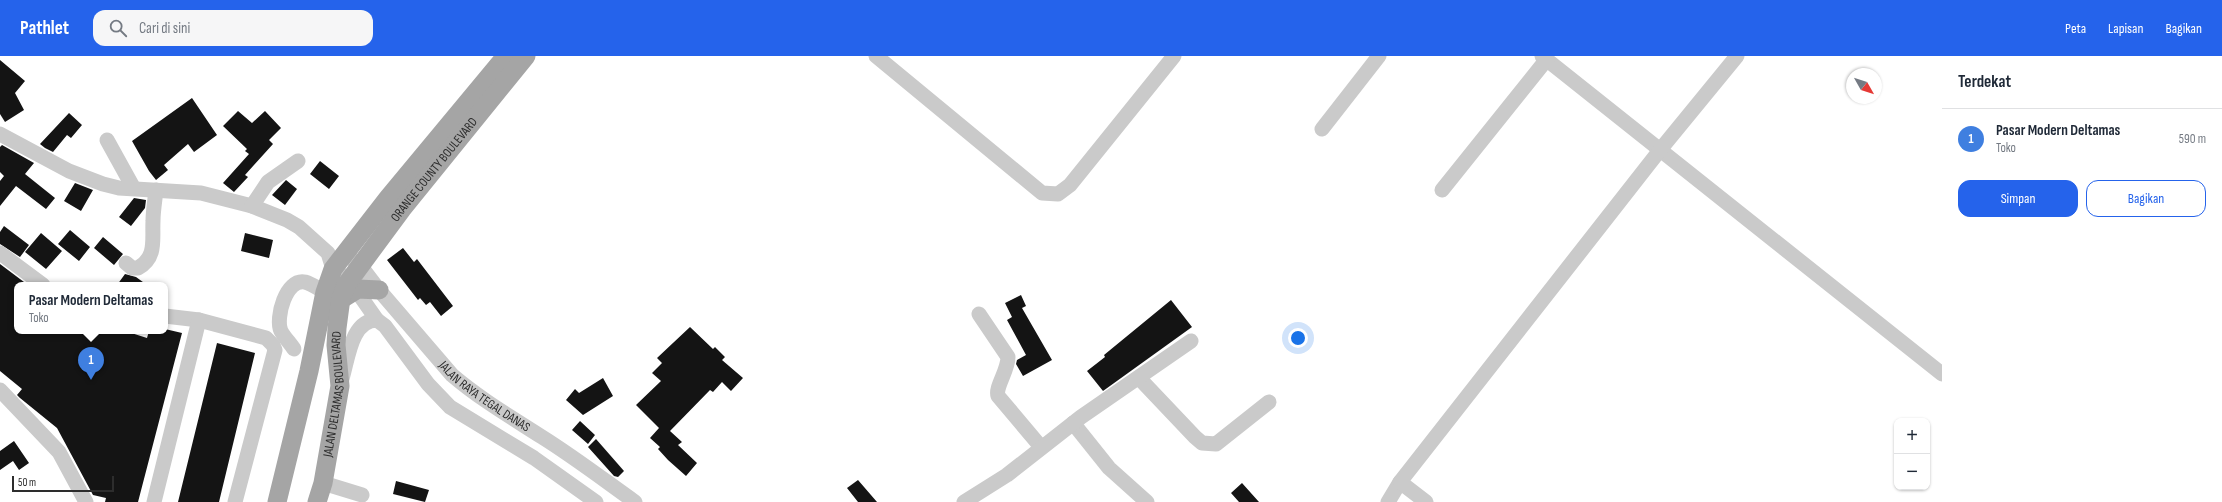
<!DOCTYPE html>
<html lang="id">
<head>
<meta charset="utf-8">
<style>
  body { margin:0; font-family:"Sofia Sans Condensed",sans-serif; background:#f6f6f7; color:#1f2937 }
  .controls { position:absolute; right:12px; bottom:12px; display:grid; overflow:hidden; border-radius:8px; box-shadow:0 1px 3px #0004 }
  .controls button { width:36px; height:36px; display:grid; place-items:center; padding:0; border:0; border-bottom:1px solid #e0e1e3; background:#fff; color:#1f2937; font:20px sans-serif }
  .compass { position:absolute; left:1846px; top:12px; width:36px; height:36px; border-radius:50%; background:#fff; box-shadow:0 1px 3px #0004; rotate:129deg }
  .scale { position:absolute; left:12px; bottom:10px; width:102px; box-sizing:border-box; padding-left:4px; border:2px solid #2d2d2d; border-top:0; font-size:11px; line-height:14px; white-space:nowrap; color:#2d2d2d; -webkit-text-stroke:3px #fff; paint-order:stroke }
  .you { position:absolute; left:1298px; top:282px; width:14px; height:14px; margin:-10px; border:3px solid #fff; border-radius:50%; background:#1a73e8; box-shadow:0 0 0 6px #1a73e833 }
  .badge { display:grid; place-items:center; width:26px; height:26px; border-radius:50%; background:#2563eb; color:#fff; font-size:13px; font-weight:700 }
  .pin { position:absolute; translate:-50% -33px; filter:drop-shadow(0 1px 2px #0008) }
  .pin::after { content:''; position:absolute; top:21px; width:14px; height:12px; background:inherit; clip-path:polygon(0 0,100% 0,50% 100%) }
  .popup { position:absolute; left:14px; top:226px; width:154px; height:52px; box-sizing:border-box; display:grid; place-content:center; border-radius:8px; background:#fff; filter:drop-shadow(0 1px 3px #0005); font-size:13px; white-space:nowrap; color:#747a83 }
  .popup b { font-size:15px; color:#1f2937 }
  .popup::after { content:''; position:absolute; left:50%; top:100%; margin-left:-8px; border:8px solid transparent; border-top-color:#fff }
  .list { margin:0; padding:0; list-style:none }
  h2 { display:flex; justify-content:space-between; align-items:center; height:52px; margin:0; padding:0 16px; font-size:17px }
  h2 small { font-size:13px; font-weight:400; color:#747a83 }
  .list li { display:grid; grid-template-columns:26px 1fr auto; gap:12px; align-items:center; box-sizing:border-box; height:60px; padding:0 16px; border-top:1px solid #e0e1e3 }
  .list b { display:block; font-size:15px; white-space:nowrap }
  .list p { margin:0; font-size:13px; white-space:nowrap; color:#747a83 }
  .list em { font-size:13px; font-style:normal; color:#747a83 }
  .actions { display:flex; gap:8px; padding:12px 16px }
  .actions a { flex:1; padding:9px 0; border:1px solid #2563eb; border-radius:12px; text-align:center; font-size:14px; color:#2563eb }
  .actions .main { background:#2563eb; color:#fff }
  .icon { flex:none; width:22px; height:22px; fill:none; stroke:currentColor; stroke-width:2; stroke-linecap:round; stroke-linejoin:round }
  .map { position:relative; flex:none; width:1942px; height:446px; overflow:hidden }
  header { display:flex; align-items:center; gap:24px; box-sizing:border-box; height:56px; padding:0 20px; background:#2563eb; color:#fff }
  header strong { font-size:19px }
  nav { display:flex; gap:22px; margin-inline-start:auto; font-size:14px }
  .search { width:280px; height:36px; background:#f6f6f7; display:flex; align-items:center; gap:10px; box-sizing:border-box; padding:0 14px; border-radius:12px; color:#747a83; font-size:15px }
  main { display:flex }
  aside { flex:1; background:#fff }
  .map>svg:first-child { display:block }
  .building { fill:#141414 }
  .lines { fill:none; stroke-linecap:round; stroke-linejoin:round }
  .minor { stroke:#cacaca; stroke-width:15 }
  .major { stroke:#a5a5a5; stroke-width:19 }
  .labels { text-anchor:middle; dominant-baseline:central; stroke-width:4; stroke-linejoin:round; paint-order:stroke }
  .street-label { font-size:13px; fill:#2d2d2d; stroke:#fff }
</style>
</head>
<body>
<header>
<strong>Pathlet</strong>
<div class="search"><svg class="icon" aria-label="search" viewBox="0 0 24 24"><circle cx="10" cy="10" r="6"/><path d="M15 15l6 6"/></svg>Cari di sini</div>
<nav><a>Peta</a><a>Lapisan</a><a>Bagikan</a></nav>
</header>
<main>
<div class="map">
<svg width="1942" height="446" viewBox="0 0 1942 446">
  <rect width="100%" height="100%" fill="#fff"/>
  <!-- building -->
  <path class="building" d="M0,4l25,21 -10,12 9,17 -19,12 -5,-8z
    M192,42l25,37 -23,17 -6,-8 -24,21 4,5 -12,10 -7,-9 -17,-30z
    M238,55l14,12 13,-12 16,17 -12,12 4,4 -28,31 3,2 -14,15 -11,-9 26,-29 -4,-3 2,-2 -24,-23z
    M69,57l13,12 -11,13 -4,-3 -14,17 -8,-4 -5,-4z
    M2,89l32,18 -9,11 30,24 -9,11 -30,-23 -16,20v-25l4,-5 -4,-4v-25z
    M320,105l19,15 -10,13 -19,-15z
    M286,124l11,9 -12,16 -13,-10z
    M75,127l18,7 -12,21 -17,-10z
    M134,142l12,2 -1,8 -14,18 -12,-9z
    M4,170l25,19 -9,12 -20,-13v-12z
    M70,174l20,17 -11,14 -21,-17z
    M41,177l21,18 -16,18 -21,-17z
    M245,177l28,7 -4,18 -28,-7z
    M103,181l20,17 -9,11 -20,-17z
    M403,192l11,14 3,-3 36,47 -12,10 -11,-14 -4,3 -6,-7 -2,2 -31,-40z
    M0,208l28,21h-11v46h108l22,7 2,-7h16v-2l17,4 -44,169h-33l1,-4 -13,-3 -36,-67 -37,-30 -3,-3 5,-6 -22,-18z
    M125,218l11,3 11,8h-30z
    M1021,239l5,11 -4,2 30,52 -29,16 -7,-12 1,-4 9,-5 -19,-35 5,-3 -7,-14z
    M1171,244l21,27 -89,64 -16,-20 18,-14 -1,-2z
    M690,271l23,22 2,-2 10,10 -3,3 21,18 -12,13 -9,-9 -9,10 -3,-2 -40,41 12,11 -4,3 19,18 -11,13 -18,-16 -10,-11 2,-2 -10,-9 9,-10 -23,-23 25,-24 -9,-8 10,-10 -5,-5z
    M217,287l38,10 -36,149h-41z
    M603,322l10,18 -30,19 -17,-15 9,-11 4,4z
    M580,365l15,14 -7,9 -16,-14z
    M596,383l28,32 -6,6 -4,-1 -26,-29z
    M14,385l15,22 -10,7 -6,-9 -13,9v-19z
    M858,424l19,22h-19l-11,-14z
    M396,425l33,9 -4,12 -32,-8z
    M1242,427l17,19h-20l-8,-9z"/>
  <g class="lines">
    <!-- minor -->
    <g class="minor">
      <path d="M876,0l166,137 16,1 12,-9 104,-129"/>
      <path d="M1542,0l400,318"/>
      <path d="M1322,73l57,-73"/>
      <path d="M0,78l69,37 34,13 16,4 82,5 51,13 35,14 12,7 29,26 5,16 16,11 28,40"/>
      <path d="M107,84l26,47"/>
      <path d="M1442,134l105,-131"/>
      <path d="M252,150l16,-24 30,-21"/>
      <path d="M0,197l43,32"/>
      <path id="s1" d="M353,204l7,5 19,25 73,85c28,24 59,42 90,62 32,20 62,43 93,65"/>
      <path d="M126,207l6,5h6c19,-11 14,-28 15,-47 0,-10 2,-21 3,-31"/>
      <path d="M979,258l29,43c0,14 -13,30 -10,39l43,51"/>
      <path d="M165,260l34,4 67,18 7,7 2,5 -40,152"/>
      <path d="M294,293c-4,-6 -10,-12 -13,-18 -6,-13 5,-53 24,-49 7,2 14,7 20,10"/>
      <path d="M1139,322l56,59 7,6 14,1 53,-42"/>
      <path d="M341,326c7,-20 9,-62 36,-62l8,6 43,58 22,23 84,51 62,44"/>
      <path d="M0,334l59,62 27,50"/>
      <path d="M1073,367l36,45 38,34"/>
      <path d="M323,427l39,12"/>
      <path d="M154,446l45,-182"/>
      <path d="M964,446l43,-27 74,-58 110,-76"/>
      <path d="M1388,446l12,-20"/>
      <path d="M1426,446l-26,-20 260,-332 77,-94"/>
    </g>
    <!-- major -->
    <g class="major">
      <path d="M337,246l21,-13 21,1"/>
      <path d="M277,446l32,-131 16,-79 8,-23 55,-71 118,-142"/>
      <path id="s2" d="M317,446l6,-19 17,-97 -4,-41 1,-17 4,-30 5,-13 56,-76 124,-153"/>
    </g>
  </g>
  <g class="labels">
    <!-- street labels -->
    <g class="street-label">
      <text stroke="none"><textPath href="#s2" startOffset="366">ORANGE COUNTY BOULEVARD</textPath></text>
      <text stroke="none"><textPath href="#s2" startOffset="110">JALAN DELTAMAS BOULEVARD</textPath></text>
      <text stroke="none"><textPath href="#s1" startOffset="191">JALAN RAYA TEGAL DANAS</textPath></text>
    </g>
  </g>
</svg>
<div class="controls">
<button>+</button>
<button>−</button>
</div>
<svg class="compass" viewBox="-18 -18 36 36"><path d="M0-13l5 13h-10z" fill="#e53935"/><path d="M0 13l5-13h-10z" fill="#747a83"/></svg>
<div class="scale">50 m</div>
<div class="you"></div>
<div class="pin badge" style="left:91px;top:324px;background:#3f7fe0">1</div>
<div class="popup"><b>Pasar Modern Deltamas</b>Toko</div>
</div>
<aside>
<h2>Terdekat<small></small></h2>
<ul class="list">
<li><span class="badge" style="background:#3f7fe0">1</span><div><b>Pasar Modern Deltamas</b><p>Toko</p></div><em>590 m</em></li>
</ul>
<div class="actions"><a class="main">Simpan</a><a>Bagikan</a></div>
</aside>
</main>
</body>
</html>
